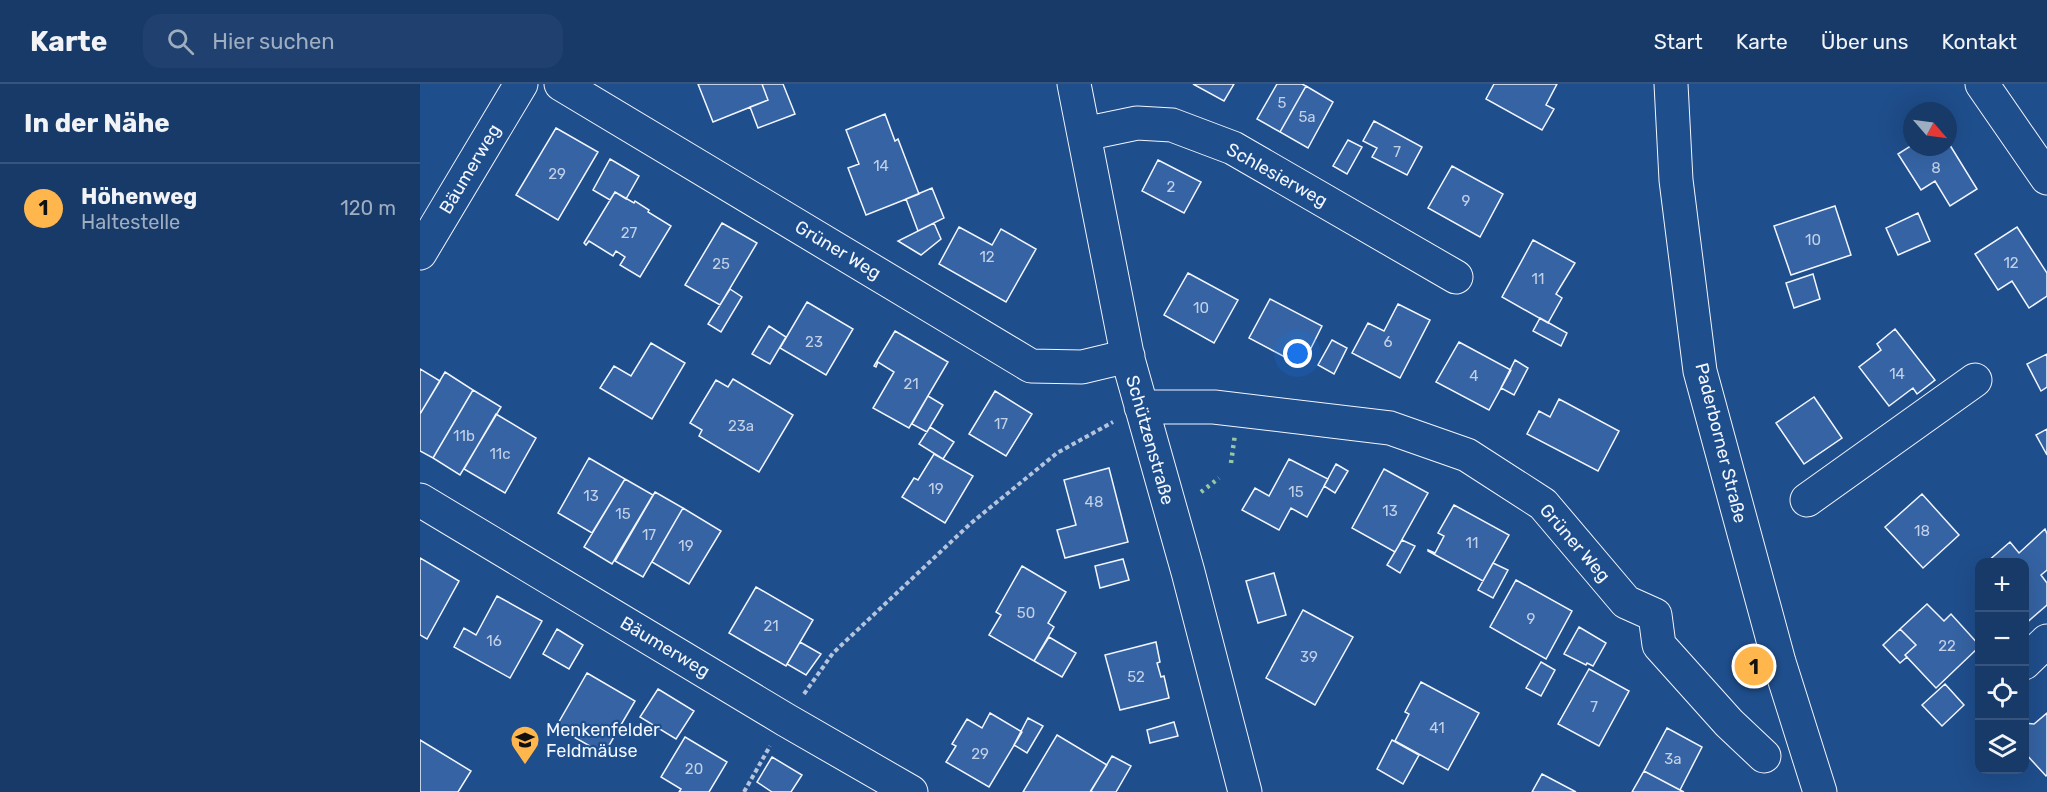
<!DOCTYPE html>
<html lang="de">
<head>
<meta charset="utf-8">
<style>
  body { margin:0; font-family:Rubik,sans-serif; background:#20416f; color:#f1f3f6 }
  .controls { position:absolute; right:18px; bottom:18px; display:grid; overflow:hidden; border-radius:12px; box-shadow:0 6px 24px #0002 }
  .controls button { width:54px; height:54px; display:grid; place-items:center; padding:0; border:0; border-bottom:2px solid #36547d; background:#173a69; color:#f1f3f6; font:30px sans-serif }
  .compass { position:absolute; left:1483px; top:18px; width:54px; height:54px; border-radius:50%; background:#173a69; box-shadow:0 6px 24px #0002; rotate:118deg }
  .you { position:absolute; left:878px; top:270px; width:21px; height:21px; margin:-15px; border:4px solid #fff; border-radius:50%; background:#1a73e8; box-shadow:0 0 0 9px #1a73e833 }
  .badge { display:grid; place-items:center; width:39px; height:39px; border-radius:50%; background:#ffb74d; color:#111; font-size:20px; font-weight:700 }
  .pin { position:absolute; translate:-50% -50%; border:3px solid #fff; box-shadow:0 2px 6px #0006 }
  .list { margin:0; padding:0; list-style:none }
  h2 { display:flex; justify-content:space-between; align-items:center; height:78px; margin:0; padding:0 24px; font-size:26px }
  h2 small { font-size:20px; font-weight:400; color:#9eadc0 }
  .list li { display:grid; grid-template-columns:39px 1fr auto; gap:18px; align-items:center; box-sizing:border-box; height:90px; padding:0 24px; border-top:2px solid #36547d }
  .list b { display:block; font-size:22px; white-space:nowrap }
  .list p { margin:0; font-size:20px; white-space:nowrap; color:#9eadc0 }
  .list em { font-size:20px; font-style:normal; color:#9eadc0 }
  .icon { flex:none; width:33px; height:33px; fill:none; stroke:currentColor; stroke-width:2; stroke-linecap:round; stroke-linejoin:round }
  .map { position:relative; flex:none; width:1627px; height:708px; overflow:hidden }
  header { display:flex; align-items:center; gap:36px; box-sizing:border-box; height:84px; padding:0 30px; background:#173a69; border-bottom:2px solid #36547d }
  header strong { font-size:28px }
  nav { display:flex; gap:33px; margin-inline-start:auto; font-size:21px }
  .search { width:420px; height:54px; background:#20416f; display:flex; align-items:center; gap:15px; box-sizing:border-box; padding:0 21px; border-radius:18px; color:#9eadc0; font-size:22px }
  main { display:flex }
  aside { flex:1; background:#173a69 }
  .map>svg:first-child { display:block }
  .building { fill:#3563a3; stroke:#f2f6ff; stroke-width:1.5 }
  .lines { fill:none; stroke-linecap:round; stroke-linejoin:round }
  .minor-casing { stroke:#f2f6ff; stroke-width:35 }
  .major-casing { stroke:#f2f6ff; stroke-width:35 }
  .path { stroke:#b3c4dc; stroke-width:4; stroke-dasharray:4.5 3; stroke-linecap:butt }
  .minor { stroke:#1f4e8c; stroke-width:33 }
  .major { stroke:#1f4e8c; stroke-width:33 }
  .hedge { stroke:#97c8a6; stroke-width:4.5; stroke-dasharray:3 4.5; stroke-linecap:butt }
  .labels { text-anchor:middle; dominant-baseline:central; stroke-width:4.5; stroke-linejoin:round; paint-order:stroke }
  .number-label { font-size:15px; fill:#c3d1e8 }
  .street-label { font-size:18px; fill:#f2f6ff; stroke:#1f4e8c }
  .poi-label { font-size:18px; fill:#f2f6ff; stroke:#1f4e8c; text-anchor:start }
</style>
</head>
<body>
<header>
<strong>Karte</strong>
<div class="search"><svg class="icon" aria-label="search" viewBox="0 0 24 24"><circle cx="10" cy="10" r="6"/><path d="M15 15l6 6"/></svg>Hier suchen</div>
<nav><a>Start</a><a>Karte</a><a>Über uns</a><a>Kontakt</a></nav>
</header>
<main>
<aside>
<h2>In der Nähe<small></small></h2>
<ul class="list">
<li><span class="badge">1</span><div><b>Höhenweg</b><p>Haltestelle</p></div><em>120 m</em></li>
</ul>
</aside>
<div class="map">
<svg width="1627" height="708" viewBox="0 0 1627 708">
  <rect width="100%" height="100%" fill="#1f4e8c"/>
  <!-- building -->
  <path class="building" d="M278,0h64l6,16 -55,22z
    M342,0h21l12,30 -37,14 -8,-21 18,-7z
    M773,0h41l-10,17z
    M857,0h25l4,2 -26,46 -23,-13z
    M1074,0h63l-11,21 8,4 -12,21 -56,-31z
    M886,2l27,16 -25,46 -28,-16z
    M465,30l10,27 3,-2 21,55 -53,21 -18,-47 11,-4 -13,-34z
    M954,37l48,26 -15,28 -35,-18 5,-9 -14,-7z
    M136,44l42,24 -40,68 -42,-25z
    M928,56l14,7 -15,27 -14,-8z
    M1528,58l29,47 -27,17 -15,-25 -14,9 -23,-36 14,-9v2h36z
    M190,75l29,17 -13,23 -11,-7 -5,8 -17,-10z
    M738,76l43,22 -17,31 -42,-22z
    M1032,82l51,28 -23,43 -52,-29z
    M512,104l12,30 -26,13 -12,-32z
    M195,108l19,11 1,-2 14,9 -1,2 23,14 -31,51 -20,-12 5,-8 -9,-6 -3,5 -24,-15 -3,4 -2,-2z
    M1415,122l16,49 -60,20 -17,-49z
    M1498,129l12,28 -32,14 -12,-27z
    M302,139l35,20 -37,62 -35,-20z
    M514,139l7,16 -20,16 -23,-14z
    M539,143l33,18 9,-16 35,20 -30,53 -67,-38z
    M1597,143l30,46v23l-18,12 -17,-27 -14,9 -23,-36z
    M1113,156l42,23 -19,31 6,4 -14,25 -46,-26z
    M768,189l50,27 -24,43 -50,-28z
    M1393,190l7,25 -26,9 -8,-25z
    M310,205l12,8 -21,35 -13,-8z
    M850,215l52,27 -20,40 -53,-28z
    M387,218l46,27 -27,46 -46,-27z
    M978,220l32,16 -30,58 -48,-25 16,-30 16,8z
    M1120,234l27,15 -6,13 -28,-15z
    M349,242l17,11 -16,27 -18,-10z
    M1475,245l40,51 -18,14 -4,-6 -24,18 -30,-39 22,-17 -4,-6z
    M475,247l53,31 -39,66 -36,-20 21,-36 -16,-10 -2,5 -2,-1z
    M912,256l15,8 -13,26 -16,-9z
    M1039,258l52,28 -22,40 -53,-28z
    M231,259l34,20 -33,56 -52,-31 14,-22 17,10z
    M1627,270v33l-6,4 -14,-27z
    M1095,276l13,8 -14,27 -13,-7z
    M0,285l20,12 -20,33z
    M25,288l28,18 -40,68 -13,-7v-37z
    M313,295l60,36 -34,57 -60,-36 3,-6 -12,-7 26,-43 12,7z
    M53,306l28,17 -41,68 -27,-17z
    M575,307l37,23 -26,42 -37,-22z
    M508,312l15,9 -16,27 -15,-8z
    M1394,313l28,41 -38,26 -28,-41z
    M1139,315l60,32 -21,40 -71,-37 12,-23 11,6z
    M76,330l40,24 -31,55 -41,-24z
    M510,343l24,15 -11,17 -24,-15z
    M1627,345v26l-11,-20z
    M514,370l39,22 -28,47 -43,-26 12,-19 4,2z
    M169,374l36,21 -33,54 -34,-20z
    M869,375l39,20 -21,38 -16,-9 -12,22 -37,-20 13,-22 14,8z
    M916,380l12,7 -13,22 -11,-7z
    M689,384l19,74 -63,16 -8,-28 19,-5 -12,-45z
    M964,385l44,24 -33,59 -43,-24z
    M205,395l28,16 -41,69 -28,-17z
    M235,408l28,16 -40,69 -28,-16z
    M1502,410l37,41 -36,33 -38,-41z
    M1034,421l55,30 -26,46 -55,-30v-1l7,3 9,-17 -6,-3z
    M263,424l38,23 -32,53 -37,-22z
    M1625,445l2,5v36l-6,5 6,8v22l-23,20v-63h-37l23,-20 9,11z
    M982,456l13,6 -15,27 -13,-8z
    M0,474l39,23 -32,58 -7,-4z
    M703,475l6,21 -29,8 -5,-22z
    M1073,479l15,7 -15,28 -15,-8z
    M602,482l44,26 -18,31 6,4 -20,34 -45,-26 12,-20 -5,-3z
    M854,489l12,42 -28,8 -12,-42z
    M1096,496l56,31 -26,48 -56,-32z
    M336,503l57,33 -27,46 -57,-33z
    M77,512l45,25 -32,57 -56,-31 10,-19 12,7z
    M1507,520l17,17 7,-7 29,32 -44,42 -31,-33 11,-10 -16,-16z
    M883,526l50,27 -38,68 -49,-27z
    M1159,543l27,16 -13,23 -6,-3 -1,2 -22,-11z
    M137,545l26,16 -14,24 -26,-15z
    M1480,545l16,16 -11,10 2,2 -7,6 -17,-18z
    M629,553l27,16 -14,24 -28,-16z
    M380,558l21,12 -15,21 -19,-11z
    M736,558l4,20 -3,1 4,14 3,-1 5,22 -49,12 -15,-55z
    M1121,578l14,8 -14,26 -15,-8z
    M1169,585l40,22 -30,55 -41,-22z
    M167,589l48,28 -31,53 -48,-27z
    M1001,598l58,31 -31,57 -53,-29 14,-27 -4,-2z
    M1525,600l19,21 -22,21 -20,-21z
    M238,605l36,22 -18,28 -36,-22z
    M570,629l32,19 -33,55 -43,-25 10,-16 -4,-2 15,-25 15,9z
    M1627,629v62l-1,1 -22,-24 2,-8 -2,-2v-19l10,1z
    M608,634l15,8 -16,27 -13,-8z
    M754,638l4,14 -28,7 -3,-13z
    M1247,644l35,19 -22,43 -36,-19z
    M637,651l50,30 -17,27h-67z
    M265,653l42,25 -18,30h-30l2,-3 -20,-12z
    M0,656l51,31 -13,21h-38z
    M972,656l27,15 -16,29 -26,-15z
    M692,672l19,10 -15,26h-23l-2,-1z
    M352,673l30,18 -11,17h-19l-15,-10z
    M1224,687l36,19 4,2h-52z
    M1122,690l34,18h-44z"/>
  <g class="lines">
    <!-- minor casing -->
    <g class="minor-casing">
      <path id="minor" d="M141,0l470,282 51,1 46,-11
        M654,0l54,275 60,213 57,220
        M1562,0l65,94
        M664,50l53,-11 35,2 61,23 223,129
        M0,169l101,-169
        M721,323h73l176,21 77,27 76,49 83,98 29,13 4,30 70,78 35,33
        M0,416l366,220 125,72
        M1387,416l168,-120
        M1604,579l23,-22"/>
    </g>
    <!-- major casing -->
    <g class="major-casing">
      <path id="major" d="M1251,0l5,96 24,191 79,291 41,130"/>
    </g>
    <!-- path -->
    <path class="path" d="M384,610l29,-41 137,-129 87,-71 56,-31
      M324,708l26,-46"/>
    <!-- minor -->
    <use href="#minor" class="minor"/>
    <!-- major -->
    <use href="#major" class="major"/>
    <!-- hedge -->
    <path class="hedge" d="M811,379l4,-29
      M781,408l18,-14"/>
  </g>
  <!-- icons -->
  <defs>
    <g id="school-pin" transform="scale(1.5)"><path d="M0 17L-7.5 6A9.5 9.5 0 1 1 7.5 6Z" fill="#ffb74d" stroke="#1f4e8c"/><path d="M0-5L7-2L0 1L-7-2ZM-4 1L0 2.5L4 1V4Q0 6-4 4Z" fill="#111"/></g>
  </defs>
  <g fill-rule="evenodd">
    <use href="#school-pin" x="105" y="656"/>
  </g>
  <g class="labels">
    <!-- number labels -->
    <g class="number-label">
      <text x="862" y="19">5</text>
      <text x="887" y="33">5a</text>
      <text x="977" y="68">7</text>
      <text x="461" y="82">14</text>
      <text x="1516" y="84">8</text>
      <text x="137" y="90">29</text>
      <text x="751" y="103">2</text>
      <text x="1046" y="117">9</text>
      <text x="209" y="149">27</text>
      <text x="1393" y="156">10</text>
      <text x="567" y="173">12</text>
      <text x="1591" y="179">12</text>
      <text x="301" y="180">25</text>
      <text x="1118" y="195">11</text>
      <text x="781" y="224">10</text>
      <text x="394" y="258">23</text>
      <text x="968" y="258">6</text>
      <text x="1477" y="290">14</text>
      <text x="1054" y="292">4</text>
      <text x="491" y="300">21</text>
      <text x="581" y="340">17</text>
      <text x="321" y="342">23a</text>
      <text x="44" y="352">11b</text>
      <text x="80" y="370">11c</text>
      <text x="516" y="405">19</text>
      <text x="876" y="408">15</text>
      <text x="171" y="412">13</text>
      <text x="674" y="418">48</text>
      <text x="970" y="427">13</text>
      <text x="203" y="430">15</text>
      <text x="1502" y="447">18</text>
      <text x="229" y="451">17</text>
      <text x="1052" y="459">11</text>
      <text x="266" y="462">19</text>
      <text x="606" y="529">50</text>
      <text x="1111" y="535">9</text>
      <text x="351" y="542">21</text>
      <text x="74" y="557">16</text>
      <text x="1527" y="562">22</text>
      <text x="889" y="573">39</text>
      <text x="716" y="593">52</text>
      <text x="1174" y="623">7</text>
      <text x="1017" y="644">41</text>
      <text x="560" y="670">29</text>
      <text x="1253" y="675">3a</text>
      <text x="274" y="685">20</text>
    </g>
    <!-- street labels -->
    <g class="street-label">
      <text transform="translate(50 85) rotate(-59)">Bäumerweg</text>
      <text transform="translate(857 91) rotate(29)">Schlesierweg</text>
      <text transform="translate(418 166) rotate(31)">Grüner Weg</text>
      <text transform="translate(730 356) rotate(74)">Schützenstraße</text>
      <text transform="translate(1301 359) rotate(76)">Paderborner Straße</text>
      <text transform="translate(1155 459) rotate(49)">Grüner Weg</text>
      <text transform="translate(245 563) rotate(31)">Bäumerweg</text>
    </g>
    <!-- poi labels -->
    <g class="poi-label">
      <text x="126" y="646">Menkenfelder<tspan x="126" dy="21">Feldmäuse</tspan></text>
    </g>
  </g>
</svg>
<div class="controls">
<button>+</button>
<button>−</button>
<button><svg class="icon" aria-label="locate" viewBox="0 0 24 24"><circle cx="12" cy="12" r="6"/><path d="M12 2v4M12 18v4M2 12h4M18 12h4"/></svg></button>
<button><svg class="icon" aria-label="layers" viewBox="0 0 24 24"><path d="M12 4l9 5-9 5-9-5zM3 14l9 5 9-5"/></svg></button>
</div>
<svg class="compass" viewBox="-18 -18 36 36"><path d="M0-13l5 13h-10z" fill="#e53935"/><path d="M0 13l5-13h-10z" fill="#9eadc0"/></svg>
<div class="you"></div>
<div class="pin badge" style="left:1334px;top:582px">1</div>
</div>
</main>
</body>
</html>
